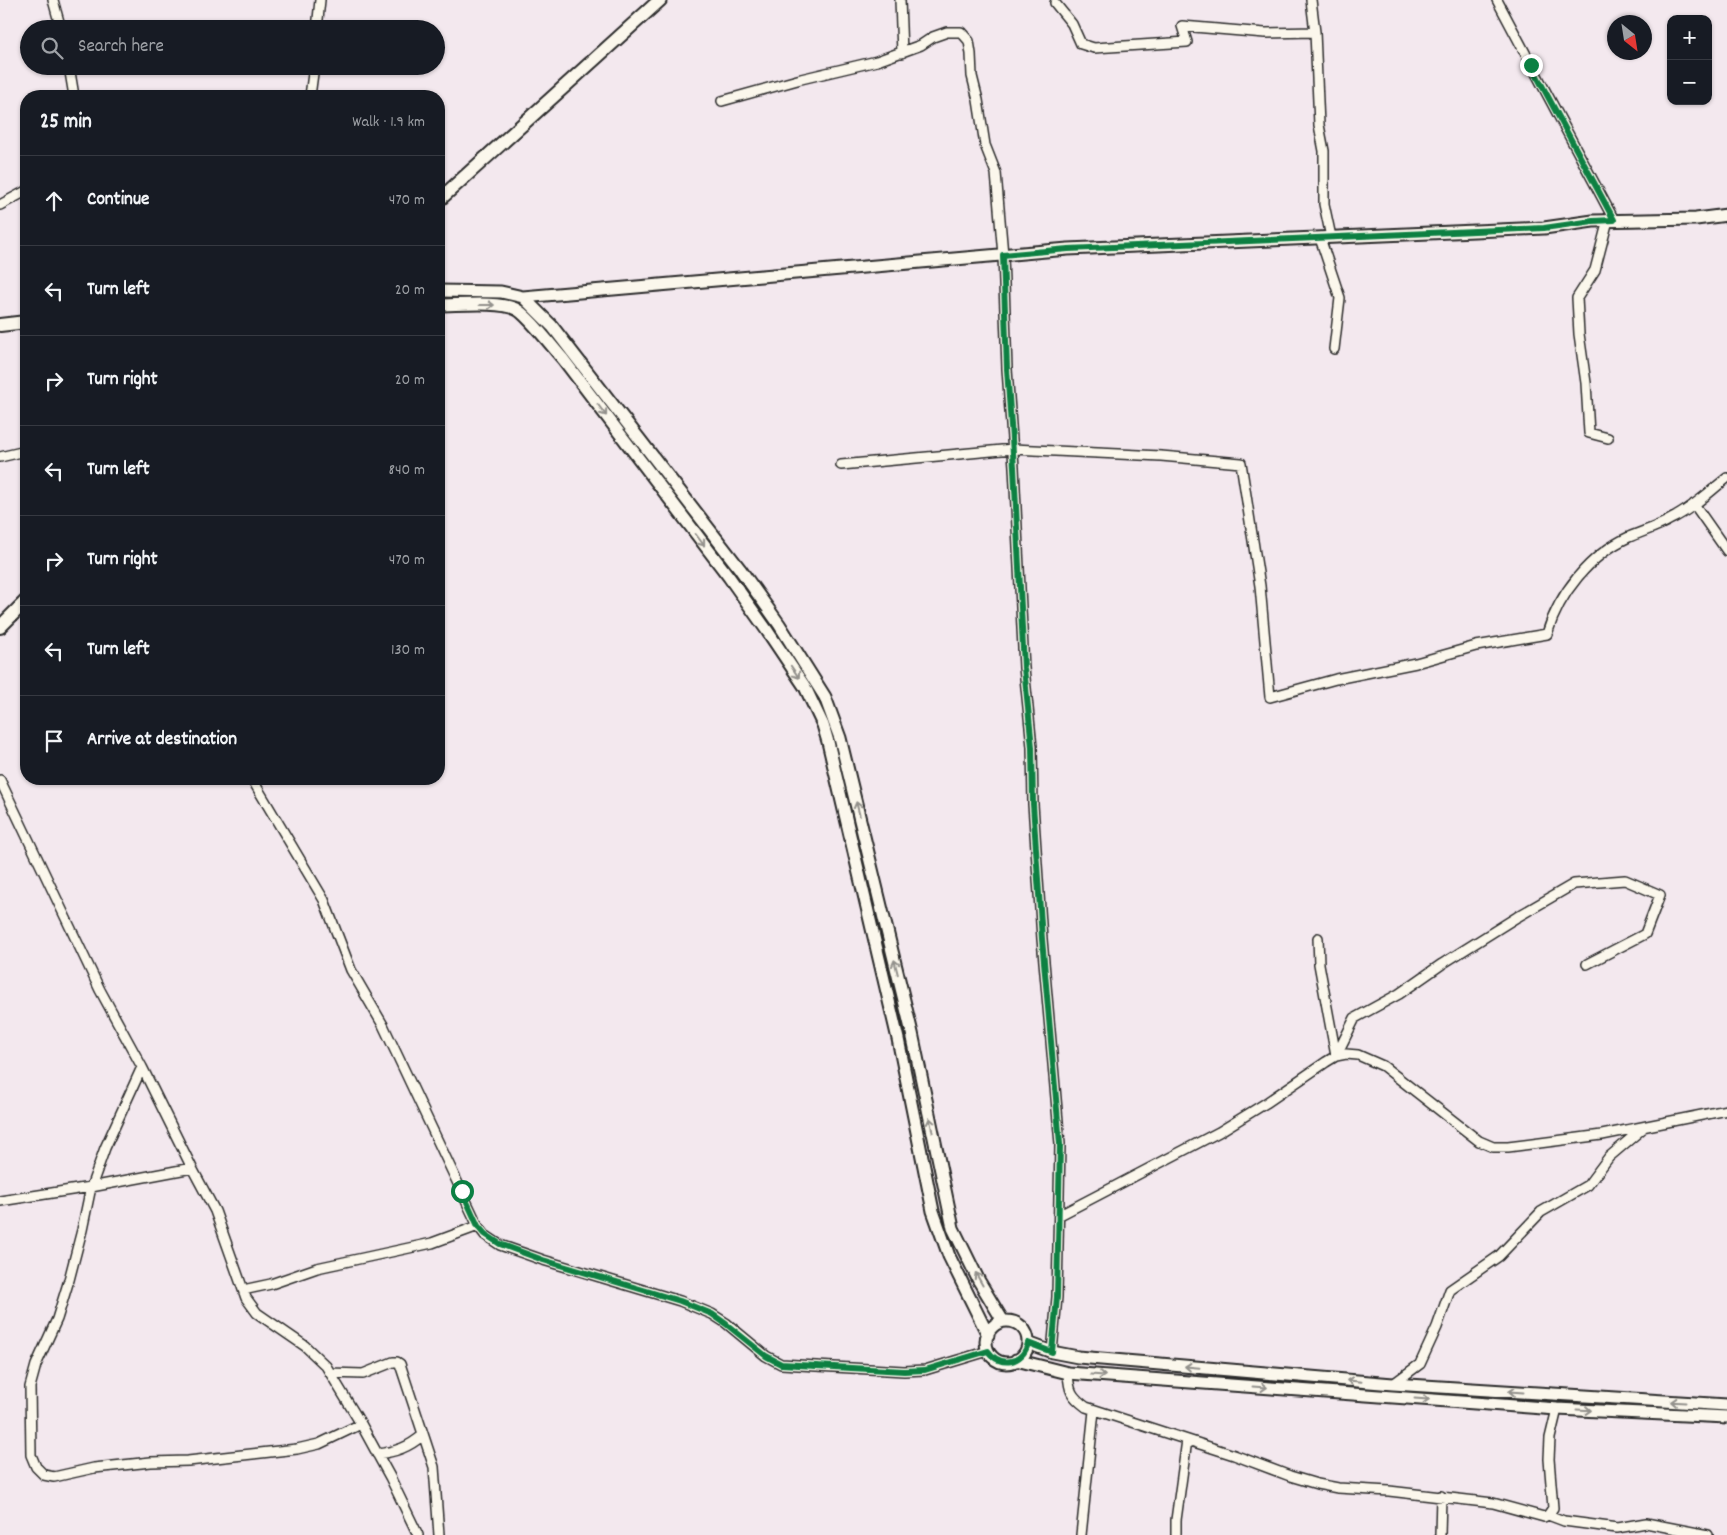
<!DOCTYPE html>
<html lang="en">
<head>
<meta charset="utf-8">
<style>
  body { margin:0; font-family:Dekko,sans-serif; background:#20242c; color:#f1f3f6 }
  .controls { position:absolute; right:15px; top:15px; display:grid; overflow:hidden; border-radius:10px; box-shadow:0 1px 4px #0004 }
  .controls button { width:45px; height:45px; display:grid; place-items:center; padding:0; border:0; border-bottom:1px solid #363941; background:#171b24; color:#f1f3f6; font:25px sans-serif }
  .compass { position:absolute; left:1607px; top:15px; width:45px; height:45px; border-radius:50%; background:#171b24; box-shadow:0 1px 4px #0004; rotate:150deg }
  .stop { position:absolute; width:15px; height:15px; margin:-11px; border:4px solid #0b8043; border-radius:50%; background:#fff }
  .stop.end { background:#0b8043; border-color:#fff; box-shadow:0 1px 5px #0008 }
  .list { margin:0; padding:0; list-style:none }
  h2 { display:flex; justify-content:space-between; align-items:center; height:65px; margin:0; padding:0 20px; font-size:21px }
  h2 small { font-size:16px; font-weight:400; color:#9ea1a6 }
  .list li { display:grid; grid-template-columns:32px 1fr auto; gap:15px; align-items:center; box-sizing:border-box; height:90px; padding:0 20px; border-top:1px solid #363941 }
  .list b { display:block; font-size:19px; white-space:nowrap }
  .list em { font-size:16px; font-style:normal; color:#9ea1a6 }
  .icon { flex:none; width:28px; height:28px; fill:none; stroke:currentColor; stroke-width:2; stroke-linecap:round; stroke-linejoin:round }
  .map { position:relative; flex:none; width:1727px; height:1535px; overflow:hidden }
  .search { position:absolute; background:#171b24; box-shadow:0 1px 4px #0004; left:20px; top:20px; width:425px; height:55px; display:flex; align-items:center; gap:12px; box-sizing:border-box; padding:0 18px; border-radius:28px; color:#9ea1a6; font-size:19px }
  .panel { position:absolute; background:#171b24; box-shadow:0 1px 4px #0004; left:20px; top:90px; width:425px; height:695px; border-radius:20px }
  .map>svg:first-child { display:block }
  .lines { fill:none; stroke-linecap:round; stroke-linejoin:round }
  .minor-casing { stroke:#2b2b2b; stroke-width:12 }
  .tertiary-casing { stroke:#2b2b2b; stroke-width:15 }
  .secondary-casing { stroke:#2b2b2b; stroke-width:16 }
  .minor { stroke:#fbf7ec; stroke-width:9 }
  .tertiary { stroke:#fbf7ec; stroke-width:11 }
  .secondary { stroke:#fbf7ec; stroke-width:12 }
  .oneway { stroke:#93918c }
  .route { stroke:#0b8043; stroke-width:6 }
</style>
</head>
<body>
<div class="map">
<svg width="1727" height="1535" viewBox="0 0 1727 1535">
  <rect width="100%" height="100%" fill="#f3e8ee"/>
  <filter id="ink" filterUnits="userSpaceOnUse"><feTurbulence type="fractalNoise" baseFrequency=".02" numOctaves="2"/><feDisplacementMap in="SourceGraphic" scale="10" xChannelSelector="R" yChannelSelector="G"/><feConvolveMatrix kernelMatrix="1 2 1 2 8 2 1 2 1" color-interpolation-filters="sRGB"/></filter>
  <g filter="url(#ink)">
    <g class="lines">
      <!-- minor casing -->
      <g class="minor-casing">
        <path id="minor" d="M53,0l8,29
          M900,0l2,53
          M1311,0l4,32 4,93 5,26v53l7,33
          M1497,0l117,220
          M1055,3l17,21 9,20 13,4 93,-6 -5,-16 83,7 50,-1
          M317,29l3,-29
          M69,66l5,30
          M310,96l4,-30
          M722,101l79,-22 76,-18 44,-16 12,-8 14,-5h14l8,9 2,13 1,22 6,24 7,45 11,28 7,82 4,114 7,98 10,201 8,79 1,57 9,135 18,205 -3,153 -5,55
          M0,205l26,-14
          M1608,220l-13,50 -18,28 2,36 7,49 3,50 19,5
          M1320,238l20,60 -6,51
          M0,457l26,-6
          M841,465l172,-16 148,7 80,7 19,123 10,111 66,-18 80,-16 60,-17 71,-12c12,-41 43,-79 82,-97 14,-6 29,-10 42,-18 21,-10 38,-27 56,-41
          M1694,504l33,47
          M252,779l72,121 27,70 32,55 95,201 7,9 15,10 43,15 137,41 32,13 14,9 40,33 15,8 123,7 21,-1 63,-19
          M0,780l100,210 42,77 50,101 23,43 31,87 11,15 48,33 21,20 35,58 29,53 28,58
          M1318,938l1,26 17,92 19,-38 44,-24 43,-30 75,-47 57,-33 51,-4 35,15 -15,39 -58,30
          M142,1067l-37,81 -14,39 -9,43 -13,50 -12,39 -21,46 -6,22 1,68 5,12 8,8 10,2 40,-9 57,-6 37,-1 109,-12 22,-5 42,-20
          M0,1201l91,-14 101,-19
          M1060,1215l159,-83 47,-29 60,-41 10,-6 10,-2 12,1 25,11 96,75 14,6h15l94,-12 125,-25
          M243,1290l28,-6 46,-16 115,-25 46,-17
          M330,1373l33,1 30,-12h4l3,2 34,103 5,68
          M1068,1373c1,18 3,23 18,34l148,48 56,21 27,8 21,4 51,3 104,12 51,14 4,-2 5,-7 -4,-49 1,-21 7,-29
          M1393,1384l27,-20 17,-37 13,-37 49,-34 42,-44 47,-27 21,-28 33,-28
          M377,1454c19,-2 32,-7 46,-19
          M1548,1515l16,6 53,7 29,-5 62,12
          M1081,1535l13,-124
          M1176,1535v-15l11,-80
          M1440,1535l1,-39"/>
      </g>
      <!-- tertiary casing -->
      <g class="tertiary-casing">
        <path id="tertiary" d="M439,291l62,1 22,5 29,29 188,243 39,55 46,73 15,41 72,295 41,195 26,53 24,40
          M523,297l545,-48 476,-21 49,-7 103,-2 31,-4
          M439,305c20,0 60,-4 77,4 10,4 38,40 47,50l166,218 39,55 37,55 18,38 5,17 70,297 35,172 16,45 39,79
          M986 1342a21 21 0 1 1 42 0a21 21 0 1 1-42 0Z
          M1028,1343l24,9 26,5 315,27 334,21
          M1016,1360l52,13 489,36 170,8"/>
      </g>
      <!-- secondary casing -->
      <g class="secondary-casing">
        <path id="secondary" d="M439,200l221,-200
          M0,325l26,-3
          M0,627l26,-26"/>
      </g>
      <!-- minor -->
      <use href="#minor" class="minor"/>
      <!-- tertiary -->
      <use href="#tertiary" class="tertiary"/>
      <!-- secondary -->
      <use href="#secondary" class="secondary"/>
    </g>
    <!-- one-way arrows -->
    <defs><path id="oneway-shaft" d="M-6 0H5M1.5-3L5.5 0L1.5 3" fill="none" stroke-width="1.6" stroke-linecap="round" stroke-linejoin="round" transform="scale(1.25)"/></defs>
    <g class="oneway">
      <use href="#oneway-shaft" transform="translate(487 305)"/>
      <use href="#oneway-shaft" transform="translate(602 410) rotate(53)"/>
      <use href="#oneway-shaft" transform="translate(700 540) rotate(53)"/>
      <use href="#oneway-shaft" transform="translate(795 672) rotate(56)"/>
      <use href="#oneway-shaft" transform="translate(858 809) rotate(-104)"/>
      <use href="#oneway-shaft" transform="translate(896 967) rotate(-104)"/>
      <use href="#oneway-shaft" transform="translate(931 1125) rotate(-102)"/>
      <use href="#oneway-shaft" transform="translate(979 1279) rotate(-119)"/>
      <use href="#oneway-shaft" transform="translate(1192 1367) rotate(-175)"/>
      <use href="#oneway-shaft" transform="translate(1098 1375) rotate(4)"/>
      <use href="#oneway-shaft" transform="translate(1354 1381) rotate(-175)"/>
      <use href="#oneway-shaft" transform="translate(1260 1387) rotate(4)"/>
      <use href="#oneway-shaft" transform="translate(1516 1392) rotate(-176)"/>
      <use href="#oneway-shaft" transform="translate(1422 1399) rotate(4)"/>
      <use href="#oneway-shaft" transform="translate(1678 1402) rotate(-177)"/>
      <use href="#oneway-shaft" transform="translate(1584 1410) rotate(3)"/>
    </g>
  </g>
  <g class="lines" filter="url(#ink)">
    <!-- route -->
    <path class="route" d="M462,1191l16,35 7,8 15,10 43,16 137,41 32,13 14,10 40,32 15,8 123,7 21,-1 63,-19c12,17 35,13 40,-8l24,9 5,-55 3,-153 -18,-205 -9,-135 -1,-57 -8,-79 -10,-201 -7,-98 -4,-114 65,-6 476,-21 49,-7 21,-1 -83,-155"/>
  </g>
</svg>
<div class="controls">
<button>+</button>
<button>−</button>
</div>
<svg class="compass" viewBox="-18 -18 36 36"><path d="M0-13l5 13h-10z" fill="#e53935"/><path d="M0 13l5-13h-10z" fill="#9ea1a6"/></svg>
<div class="stop" style="left:462px;top:1191px"></div>
<div class="stop end" style="left:1531px;top:65px"></div>
<div class="search"><svg class="icon" aria-label="search" viewBox="0 0 24 24"><circle cx="10" cy="10" r="6"/><path d="M15 15l6 6"/></svg>Search here</div>
<section class="panel">
<h2>25 min<small>Walk · 1.9 km</small></h2>
<ul class="list">
<li><svg class="icon" aria-label="ahead" viewBox="0 0 24 24"><path d="M12 20V5M6 11l6-6 6 6"/></svg><div><b>Continue</b></div><em>470 m</em></li>
<li><svg class="icon" aria-label="left" viewBox="0 0 24 24"><path d="M17 20v-9H6M10 6l-5 5 5 5"/></svg><div><b>Turn left</b></div><em>20 m</em></li>
<li><svg class="icon" aria-label="right" viewBox="0 0 24 24"><path d="M7 20v-9h11M14 6l5 5-5 5"/></svg><div><b>Turn right</b></div><em>20 m</em></li>
<li><svg class="icon" aria-label="left" viewBox="0 0 24 24"><path d="M17 20v-9H6M10 6l-5 5 5 5"/></svg><div><b>Turn left</b></div><em>840 m</em></li>
<li><svg class="icon" aria-label="right" viewBox="0 0 24 24"><path d="M7 20v-9h11M14 6l5 5-5 5"/></svg><div><b>Turn right</b></div><em>470 m</em></li>
<li><svg class="icon" aria-label="left" viewBox="0 0 24 24"><path d="M17 20v-9H6M10 6l-5 5 5 5"/></svg><div><b>Turn left</b></div><em>130 m</em></li>
<li><svg class="icon" aria-label="arrive" viewBox="0 0 24 24"><path d="M6 21V4h12l-3 4 3 4H6"/></svg><div><b>Arrive at destination</b></div></li>
</ul>
</section>
</div>
</body>
</html>
